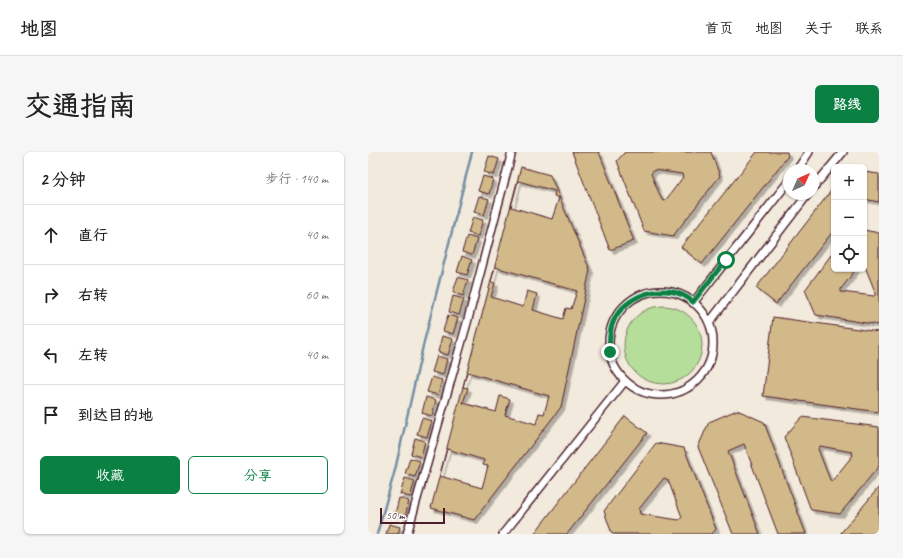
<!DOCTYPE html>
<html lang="zh">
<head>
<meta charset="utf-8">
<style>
  body { margin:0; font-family:Caveat,"LXGW WenKai TC",sans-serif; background:#f6f6f6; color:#222 }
  .controls { position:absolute; right:12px; top:12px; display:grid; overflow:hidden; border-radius:6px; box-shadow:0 1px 3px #0004 }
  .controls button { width:36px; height:36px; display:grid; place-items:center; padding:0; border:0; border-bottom:1px solid #e0e0e0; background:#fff; color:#222; font:20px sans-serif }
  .compass { position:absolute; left:415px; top:12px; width:36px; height:36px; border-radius:50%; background:#fff; box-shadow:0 1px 3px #0004; rotate:45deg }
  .scale { position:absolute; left:12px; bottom:10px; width:65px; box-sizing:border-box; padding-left:4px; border:2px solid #4a1f2b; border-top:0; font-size:11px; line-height:14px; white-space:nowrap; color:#4a1f2b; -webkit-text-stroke:3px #fff; paint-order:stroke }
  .stop { position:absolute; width:12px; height:12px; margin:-9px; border:3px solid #0b8043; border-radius:50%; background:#fff }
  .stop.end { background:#0b8043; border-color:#fff; box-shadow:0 1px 4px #0008 }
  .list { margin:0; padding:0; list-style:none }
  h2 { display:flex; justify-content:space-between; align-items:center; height:52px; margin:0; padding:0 16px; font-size:17px }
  h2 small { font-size:13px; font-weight:400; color:#767676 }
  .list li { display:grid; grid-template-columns:26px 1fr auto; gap:12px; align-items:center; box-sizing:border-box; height:60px; padding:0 16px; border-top:1px solid #e0e0e0 }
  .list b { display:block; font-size:15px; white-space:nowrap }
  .list em { font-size:13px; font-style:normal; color:#767676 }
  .actions { display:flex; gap:8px; padding:12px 16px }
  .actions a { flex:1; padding:9px 0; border:1px solid #0b8043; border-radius:6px; text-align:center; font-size:14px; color:#0b8043 }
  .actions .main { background:#0b8043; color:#fff }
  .icon { flex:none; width:22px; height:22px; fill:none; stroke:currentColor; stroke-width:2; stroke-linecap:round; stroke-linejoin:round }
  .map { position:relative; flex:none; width:511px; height:382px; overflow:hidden; border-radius:6px }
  header { display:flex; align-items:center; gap:24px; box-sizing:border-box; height:56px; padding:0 20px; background:#fff; border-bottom:1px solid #e0e0e0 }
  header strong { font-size:19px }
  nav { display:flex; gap:22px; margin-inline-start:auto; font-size:14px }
  .intro { display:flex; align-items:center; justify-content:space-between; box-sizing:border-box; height:96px; padding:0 24px }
  h1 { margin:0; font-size:28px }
  .button { padding:10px 18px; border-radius:6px; background:#0b8043; color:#fff; font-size:14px; font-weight:700 }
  main { display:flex; gap:24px; padding:0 24px }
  aside { flex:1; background:#fff; border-radius:6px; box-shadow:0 1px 3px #0004 }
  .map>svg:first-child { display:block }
  .green { fill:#b5de9a; stroke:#807e62 }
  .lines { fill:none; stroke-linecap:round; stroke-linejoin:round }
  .stream { stroke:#768fa4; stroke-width:2.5 }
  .building { fill:#d2b989; stroke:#4a1f2b; fill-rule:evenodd; filter:url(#shadow) }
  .minor-casing { stroke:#4a1f2b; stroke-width:10 }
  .minor { stroke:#fff; stroke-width:7 }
  .route { stroke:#0b8043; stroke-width:5 }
</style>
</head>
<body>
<header>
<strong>地图</strong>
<nav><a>首页</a><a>地图</a><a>关于</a><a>联系</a></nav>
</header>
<div class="intro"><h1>交通指南</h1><a class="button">路线</a></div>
<main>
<aside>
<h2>2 分钟<small>步行 · 140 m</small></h2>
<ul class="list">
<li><svg class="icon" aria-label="ahead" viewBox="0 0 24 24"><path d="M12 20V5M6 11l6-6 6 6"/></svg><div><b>直行</b></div><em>40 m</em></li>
<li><svg class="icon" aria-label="right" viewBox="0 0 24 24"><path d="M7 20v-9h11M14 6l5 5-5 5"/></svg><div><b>右转</b></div><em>60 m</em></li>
<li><svg class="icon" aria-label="left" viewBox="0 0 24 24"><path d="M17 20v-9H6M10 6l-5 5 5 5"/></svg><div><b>左转</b></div><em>40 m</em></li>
<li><svg class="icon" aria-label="arrive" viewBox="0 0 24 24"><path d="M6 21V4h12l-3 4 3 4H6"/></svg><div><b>到达目的地</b></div></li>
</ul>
<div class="actions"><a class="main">收藏</a><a>分享</a></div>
</aside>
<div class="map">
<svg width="511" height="382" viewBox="0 0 511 382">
  <defs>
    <filter id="shadow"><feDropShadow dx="3.5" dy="3.5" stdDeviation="0" flood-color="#0004"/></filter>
  </defs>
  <rect width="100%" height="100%" fill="#f2eadc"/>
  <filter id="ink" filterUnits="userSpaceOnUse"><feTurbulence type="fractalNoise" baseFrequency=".025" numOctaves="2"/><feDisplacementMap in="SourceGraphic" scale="8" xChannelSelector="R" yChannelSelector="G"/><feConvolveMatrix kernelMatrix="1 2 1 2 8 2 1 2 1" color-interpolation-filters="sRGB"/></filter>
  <g filter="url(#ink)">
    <!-- green -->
    <path class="green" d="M256 193a39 39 0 1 1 78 0a39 39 0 1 1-78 0Z"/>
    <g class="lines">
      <!-- stream -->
      <path class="stream" d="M9,382l18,-64 28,-124 49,-194"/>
    </g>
    <!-- building -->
    <path class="building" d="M204,0h27l35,89 -24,9z
      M257,0h86l9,24 -47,60 -29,-5 -27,-70zM286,18l28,4 1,3 -18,24 -3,-1 -11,-26z
      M389,0h30l1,4 -86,108 -21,-17z
      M121,4l10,3 -5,16 -10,-3z
      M153,15l29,8 40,95 -29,137 -87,113 -43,-12z
      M496,20l15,2v28l-15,-3z
      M115,24l10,3 -4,15 -11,-3z
      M150,29l37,10 -1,5 5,2 -7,21 -41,-12z
      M466,35v43l-58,74 -20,-16z
      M111,44l10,3 -5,16 -10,-3z
      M105,65l10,3 -5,16 -10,-3z
      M496,78l15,3v92l-63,-10 -11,-25 29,-39v18h22l-15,20v3l33,4 2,-2 -12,-30z
      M99,84l10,3 -5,16 -10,-3z
      M94,104l10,4 -5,15 -10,-3z
      M127,115l82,24 -6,18 -5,-1 -3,11 -30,-9 4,-16 -10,-3 -4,16 -32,-10 4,-14 -4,-1z
      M90,125l10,3 -5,16 -10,-4z
      M85,144l11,3 -5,16 -10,-3z
      M80,163l10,3 -5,16 -10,-3z
      M405,165l106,15v80l-116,-16z
      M74,184l11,3 -5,16 -10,-3z
      M69,204l10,3 -4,16 -11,-3z
      M99,220l82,24 -5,18 -5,-1 -3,11 -31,-9 5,-16 -10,-3 -4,16 -33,-9 5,-15 -5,-1z
      M64,225l10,3 -4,15 -11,-3z
      M58,245l10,3 -4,16 -10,-3z
      M369,258l27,12 42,112h-28l-34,-90 -16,7 32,83h-27l-35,-87 11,-25z
      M257,264l22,17 -80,101h-33z
      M434,265l77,10v39l-39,48 -29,-4 -27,-73zM452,294l32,6 1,3 -21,26 -2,-1 -12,-31z
      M54,266l10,3 -5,16 -10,-3z
      M47,286l10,3 -4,16 -10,-3z
      M288,291l28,5 32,81 -4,5h-100l-8,-23zM296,326l4,2 14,37 -3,3 -39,-6 -1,-5z
      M79,297l37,11 -1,5 5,1 -6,22 -42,-12z
      M42,306l10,3 -5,16 -10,-3z
      M37,326l10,3 -5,16 -10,-3z
      M511,335v43l-3,4h-36z
      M31,346l10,3 -4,16 -10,-3z
      M21,372l11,3 -2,7h-12z"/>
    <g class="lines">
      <!-- minor casing -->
      <g class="minor-casing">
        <path id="minor" d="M429,18l12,-18
          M445,36l30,-36
          M241 191a52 52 0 1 1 104 0a52 52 0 1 1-104 0Z
          M325,151l96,-122
          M341,171l99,-129
          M39,382l60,-211 45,-171
          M135,382l122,-153"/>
      </g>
      <!-- minor -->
      <use href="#minor" class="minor"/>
    </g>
  </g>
  <g class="lines" filter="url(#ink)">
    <!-- route -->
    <path class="route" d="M242,200c-1,-12 -1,-23 5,-34 14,-26 56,-37 78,-16l33,-42"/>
  </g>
</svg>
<div class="controls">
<button>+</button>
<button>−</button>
<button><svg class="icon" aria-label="locate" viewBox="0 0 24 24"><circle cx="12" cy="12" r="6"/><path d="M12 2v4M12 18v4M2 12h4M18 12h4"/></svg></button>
</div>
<svg class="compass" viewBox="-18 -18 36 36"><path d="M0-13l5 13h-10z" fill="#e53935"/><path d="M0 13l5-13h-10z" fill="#767676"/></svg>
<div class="scale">50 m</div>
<div class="stop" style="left:358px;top:108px"></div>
<div class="stop end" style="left:242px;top:200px"></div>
</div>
</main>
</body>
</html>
